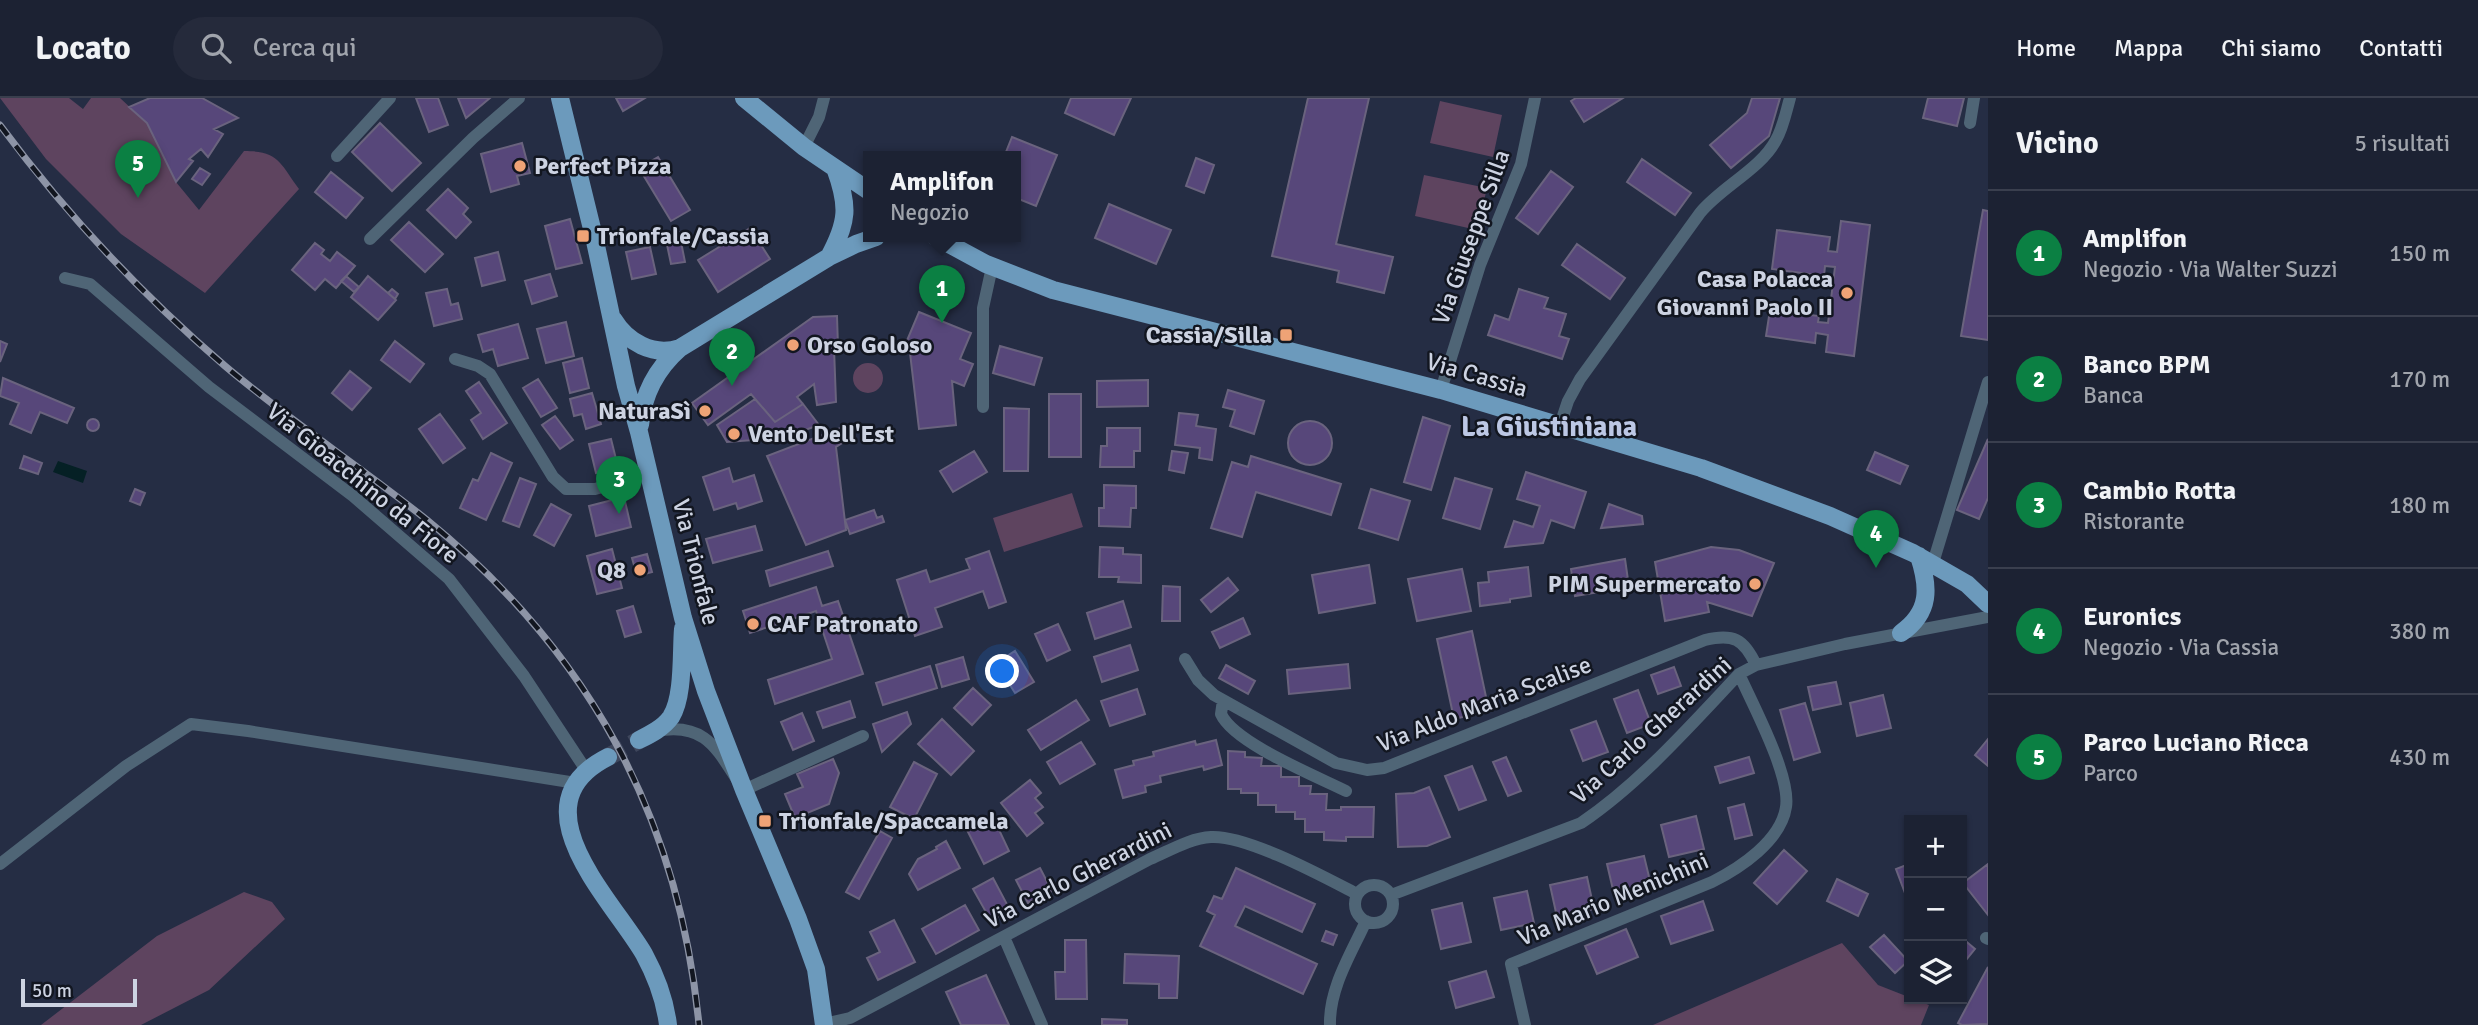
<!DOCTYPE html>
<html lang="it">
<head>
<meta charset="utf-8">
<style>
  body { margin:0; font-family:Signika,sans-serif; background:#252a3b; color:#f1f3f6 }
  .controls { position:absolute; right:21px; bottom:21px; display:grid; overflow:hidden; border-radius:0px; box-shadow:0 2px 5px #0004 }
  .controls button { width:63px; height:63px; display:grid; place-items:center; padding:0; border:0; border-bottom:2px solid #3a3f4e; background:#1c2233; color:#f1f3f6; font:35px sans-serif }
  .scale { position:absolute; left:21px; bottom:18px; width:116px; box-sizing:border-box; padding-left:7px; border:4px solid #cdd3e2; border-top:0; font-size:19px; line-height:24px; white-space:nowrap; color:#cdd3e2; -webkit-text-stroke:5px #121620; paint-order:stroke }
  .you { position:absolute; left:1003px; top:574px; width:24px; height:24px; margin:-18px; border:5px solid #fff; border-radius:50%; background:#1a73e8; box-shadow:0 0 0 10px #1a73e833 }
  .badge { display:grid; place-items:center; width:46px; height:46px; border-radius:50%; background:#0b8043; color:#fff; font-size:23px; font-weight:700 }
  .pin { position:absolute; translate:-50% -58px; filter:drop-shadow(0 2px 4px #0008) }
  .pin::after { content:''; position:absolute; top:37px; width:24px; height:21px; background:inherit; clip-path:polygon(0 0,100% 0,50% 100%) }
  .popup { position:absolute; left:863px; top:53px; width:158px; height:91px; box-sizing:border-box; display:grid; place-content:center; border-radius:0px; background:#1c2233; filter:drop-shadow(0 2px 5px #0005); font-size:23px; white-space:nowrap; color:#a0a4ac }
  .popup b { font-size:26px; color:#f1f3f6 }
  .popup::after { content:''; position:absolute; left:50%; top:100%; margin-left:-14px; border:14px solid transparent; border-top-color:#1c2233 }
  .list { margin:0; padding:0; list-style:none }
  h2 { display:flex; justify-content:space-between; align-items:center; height:91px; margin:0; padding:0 28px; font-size:30px }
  h2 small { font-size:23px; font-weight:400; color:#a0a4ac }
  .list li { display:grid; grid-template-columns:46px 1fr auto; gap:21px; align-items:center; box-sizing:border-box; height:126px; padding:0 28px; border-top:2px solid #3a3f4e }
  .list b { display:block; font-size:26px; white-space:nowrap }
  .list p { margin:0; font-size:23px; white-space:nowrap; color:#a0a4ac }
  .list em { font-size:23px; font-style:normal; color:#a0a4ac }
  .icon { flex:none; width:38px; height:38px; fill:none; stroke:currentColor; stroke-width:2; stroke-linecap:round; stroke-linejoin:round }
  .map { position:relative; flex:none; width:1988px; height:927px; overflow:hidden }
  header { display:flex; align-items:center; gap:42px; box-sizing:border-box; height:98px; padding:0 35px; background:#1c2233; border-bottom:2px solid #3a3f4e }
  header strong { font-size:33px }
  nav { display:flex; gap:38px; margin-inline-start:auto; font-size:24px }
  .search { width:490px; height:63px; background:#252a3b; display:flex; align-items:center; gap:18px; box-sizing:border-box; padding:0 24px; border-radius:38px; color:#a0a4ac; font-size:26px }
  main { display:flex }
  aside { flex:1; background:#1c2233 }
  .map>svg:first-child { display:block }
  .green { fill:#5e445f }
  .water { fill:#052025 }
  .building { fill:#57477a; stroke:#6a637e; stroke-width:2 }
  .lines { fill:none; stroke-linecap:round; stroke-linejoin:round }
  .primary-tunnel { stroke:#3e465c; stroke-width:18; stroke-dasharray:18 9; stroke-linecap:butt }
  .minor { stroke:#4f6576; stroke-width:12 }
  .primary { stroke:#6c9abc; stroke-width:18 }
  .rail-casing { stroke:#8d94a6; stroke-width:7 }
  .rail { stroke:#121620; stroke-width:4.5; stroke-dasharray:13; stroke-linecap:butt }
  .poi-dot { fill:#efa376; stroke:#121620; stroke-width:2.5 }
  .labels { text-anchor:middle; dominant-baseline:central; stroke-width:5; stroke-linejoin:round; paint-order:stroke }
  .poi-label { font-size:24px; font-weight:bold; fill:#cdd3e2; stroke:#121620; text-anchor:start }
  .street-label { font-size:24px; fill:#cdd3e2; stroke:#121620 }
  .quarter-label { font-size:28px; font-weight:bold; fill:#bcc7e4; stroke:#121620 }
</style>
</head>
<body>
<header>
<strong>Locato</strong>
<div class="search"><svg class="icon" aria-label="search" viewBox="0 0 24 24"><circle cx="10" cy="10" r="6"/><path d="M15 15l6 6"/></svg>Cerca qui</div>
<nav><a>Home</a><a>Mappa</a><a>Chi siamo</a><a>Contatti</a></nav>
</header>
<main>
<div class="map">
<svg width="1988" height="927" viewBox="0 0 1988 927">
  <rect width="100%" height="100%" fill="#252d44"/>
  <!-- green -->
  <path class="green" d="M0,0h69l14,11 8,-11h29l27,25 29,59 23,28 45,-59c35,0 36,12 55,38l-94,104 -84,-59 -75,-75z
    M1440,3l62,14 -9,42 -63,-14z
    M1424,77l63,13 -10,42 -62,-14z
    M853 280a15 15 0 1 1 30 0a15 15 0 1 1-30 0Z
    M1072,395l11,34 -79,25 -11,-34z
    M244,794l28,10 13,17 -76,71 -68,35h-100l116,-89z
    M1842,845l36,42 51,20 -8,20h-268z"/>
  <!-- water -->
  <path class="water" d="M58,363l29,10 -4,12 -30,-11z"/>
  <!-- building -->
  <path class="building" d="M150,0h52l36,20 -24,11 9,5 -15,23 -7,-8 -12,10 4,2 -17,21 -29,-59 -18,-16z
    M416,0h22l10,27 -19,7z
    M458,0h32l-24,20z
    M616,0h29l-22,13z
    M1071,0h60l-17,37 -49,-22z
    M1308,0h61l-33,146 57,13 -9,36 -47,-11 2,-11 -67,-15z
    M1576,0h47l-39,24 -13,-21z
    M1752,0h28l-11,38 -38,32 -21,-23 37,-32z
    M1928,0h36l-7,28 -34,-8z
    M380,25l41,40 -29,28 -40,-39z
    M1012,39l45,18 -21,51 -20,-8v-41h-12z
    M522,45l8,30 -13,3 2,8 -28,8 -10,-38z
    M658,59l32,53 -19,11 -32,-53z
    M1196,60l18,7 -10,28 -18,-7z
    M1642,61l49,34 -16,22 -48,-33z
    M200,70l10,6 -8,11 -10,-6z
    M1551,73l22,16 -35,47 -22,-16z
    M331,74l32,26 -17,20 -31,-26z
    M448,91l20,19 -5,6 8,8 -15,16 -29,-28z
    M1109,106l62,26 -15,34 -61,-26z
    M1983,112l5,1v129l-27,-4z
    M570,121l12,44 -26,6 -11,-43z
    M1841,123l29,4 -16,131 -28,-4 2,-17 -12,-2 -1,10 -49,-7 4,-26 49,6 -1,6 10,1 7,-56 -10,-1 -1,10 -52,-7 5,-39 53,7 -2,14 9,1z
    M409,124l34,32 -18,18 -34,-32z
    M750,130l20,31 -52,33 -20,-32z
    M679,134l6,30 -14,2 -6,-29z
    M315,145l9,7 -3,4 9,7 7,-9 18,14 -19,22 -11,-9 -10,11 -23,-20z
    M1577,146l48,34 -15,21 -48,-34z
    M650,149l6,27 -24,5 -6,-27z
    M498,154l7,28 -23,6 -7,-28z
    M550,176l7,22 -25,8 -7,-23z
    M346,178l13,11 -5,5 -13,-11z
    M368,178l28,24 -18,20 -27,-23z
    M392,191l6,5 -3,5 -7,-6z
    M447,191l4,16 7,-2 4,16 -28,7 -8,-33z
    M1519,191l29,9 -4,10 22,6 -7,22 10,3 -7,20 -74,-24 7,-20 14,5z
    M919,214l52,21 -11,26 13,5 -9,22 -12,-5 4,44 -37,4 -9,-76 -7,-3z
    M837,218l1,31 -4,1 2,54 -19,3 -3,-21 -17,13 6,7 -28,18 -24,-28 -43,31 -16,-22 121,-86z
    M566,224l8,34 -28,7 -9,-34z
    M518,226l10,34 -30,8 -5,-17 -10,3 -5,-17z
    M0,243l7,3 -7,18z
    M395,243l29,23 -14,18 -29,-22z
    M1000,248l42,12 -8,27 -41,-12z
    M582,260l7,30 -19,5 -7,-30z
    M350,273l21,17 -19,22 -20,-17z
    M3,280l71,30 -7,15 -27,-11 -9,21 -21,-9 9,-21 -19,-7z
    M538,281l19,29 -16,9 -18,-29z
    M1148,282v26l-51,1v-26z
    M479,284l28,41 -24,16 -12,-19 10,-7 -15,-22z
    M1228,292l36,11 -10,33 -24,-8 5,-16 -12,-3z
    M592,295l9,31 -15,5 -4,-15 -8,2 -4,-17z
    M1049,296h32v63h-32z
    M755,301l20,23 28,-18 16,21 -33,12 -9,-4 -8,6 -42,3 -10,-17z
    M1004,310l25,1 -1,62h-24z
    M1179,315l19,2 -2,11 20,3 -4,31 -13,-2 1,-10 -25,-3z
    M440,316l25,34 -22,15 -24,-34z
    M555,318l18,24 -13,9 -18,-24z
    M1423,319l27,9 -19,64 -27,-8z
    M87 327a6 6 0 1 1 12 0a6 6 0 1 1-12 0Z
    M1288 345a22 22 0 1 1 44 0a22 22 0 1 1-44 0Z
    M843,329l4,13 -11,7 10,83 -40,15 -39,-89z
    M1107,330h33v23h-6v16h-34l1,-21h6z
    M611,341l7,28 -22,6 -7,-29z
    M1988,341v59l-9,21 -22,-9z
    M974,353l13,21 -34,20 -13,-21z
    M1172,353l16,2 -4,20 -15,-3z
    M1875,354l33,14 -8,18 -33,-14z
    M491,355l21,10 -26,57 -26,-12 13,-29 5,2z
    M24,358l18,7 -4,11 -18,-6z
    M1251,358l90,28 -10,31 -75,-23 -14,45 -31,-9 21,-66 16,5z
    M729,370l4,14 21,-7 8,26 -24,8 -2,-6 -22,7 -11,-33z
    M1526,374l60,20 -12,36 -23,-8 -8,23 -38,4 9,-26 19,6 7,-21 -23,-7z
    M520,380l16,6 -17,43 -16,-6z
    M1455,380l37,11 -12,40 -37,-11z
    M1104,387l32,1v22h-5l-1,19 -31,-1v-18h5z
    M135,391l10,4 -5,12 -10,-4z
    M1371,391l39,12 -12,39 -39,-12z
    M624,399l7,30 -35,9 -7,-30z
    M551,406l20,11 -17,31 -20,-11z
    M1609,406l33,12 1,8 -42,4z
    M874,412l3,8 5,-2 2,6 -34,12 -5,-14z
    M755,428l7,24 -49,13 -7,-24z
    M1100,449l23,1v6l18,1v28l-23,-1 1,-5h-20z
    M1711,449l28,3 35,13 -22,53 -45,-14 2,10 -44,9 -10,-59z
    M612,451l10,39 -25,6 -10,-38z
    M828,453l5,15 -63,20 -4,-15z
    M989,453l17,51 -17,6 -6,-17 -48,17 7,19 -27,9 -18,-56 29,-10 4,12 40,-13 -4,-10z
    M647,456l5,18 -15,4 -5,-18z
    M1625,461l4,28 -54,9 -4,-27z
    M1369,467l6,38 -56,10 -7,-38z
    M1528,469l3,29 -21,3v3l-30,4 -2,-23 11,-1 -1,-10z
    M1462,471l9,42 -54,10 -9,-42z
    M1228,480l10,12 -27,22 -10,-12z
    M1163,488l17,1v34h-18z
    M816,489l6,19 16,-5 25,73 -88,30 -7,-24 64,-21 -16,-48 -66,22 -7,-22z
    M1123,503l8,26 -36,12 -8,-26z
    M633,508l8,26 -16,5 -8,-26z
    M1243,520l7,16 -30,14 -8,-16z
    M1058,526l12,26 -23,11 -12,-27z
    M1472,533l17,80 -35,8 -17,-80z
    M1130,547l8,25 -36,12 -8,-25z
    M1015,553l19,31 -19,11 -19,-30z
    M963,559l6,22 -27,8 -6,-22z
    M1348,566l2,24 -61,6 -2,-24z
    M1226,567l29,16 -7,13 -29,-16z
    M930,568l7,22 -54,17 -7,-22z
    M1674,569l7,19 -23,8 -7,-19z
    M1836,584l5,22 -28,6 -5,-23z
    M973,590l18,17 -19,20 -18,-17z
    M1137,591l8,25 -35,12 -9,-25z
    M1638,592l13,34 -24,9 -13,-34z
    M1883,597l8,33 -34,8 -7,-33z
    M1076,602l13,20 -48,30 -13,-20z
    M850,603l5,16 -32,11 -6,-16z
    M1805,605l15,49 -26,8 -14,-50z
    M907,614l4,12 -29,28 -9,-28z
    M802,615l12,28 -21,9 -12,-28z
    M942,621l32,32 -23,24 -33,-31z
    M1596,623l12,31 -25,9 -12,-31z
    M1988,641v27l-13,-11z
    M1216,642l6,25 -18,5 -1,-4 -43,10 1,6 -16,4 1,6 -23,6 -8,-28 19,-5 -1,-4 21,-5 -1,-4 42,-11 1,4z
    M1081,644l14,22 -35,20 -13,-22z
    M1228,653l17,1v5l17,1 -1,8h20v11h18v9h12l-1,8h17l-1,16h15v-3h33l-1,30h-27v4l-22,-1v-8h-19v-13h-10v-7h-19v-7h-18v-12h-17v-4h-13z
    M1506,659l15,34 -13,5 -15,-34z
    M1749,659l5,16 -34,10 -5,-16z
    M833,661l6,14 -10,31 -34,14 -10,-24 18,-7 -6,-13z
    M914,664l23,12 -23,45 -24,-12z
    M1472,668l14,34 -27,10 -14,-34z
    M1030,682l11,13 -6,5 8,9 -8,6 8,10 -16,13 -26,-33z
    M1429,689l21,50 -23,9 -29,1 -2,-53 18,-1z
    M1744,706l8,31 -17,4 -7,-31z
    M992,717l17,36 -25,13 -18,-36z
    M1696,718l8,33 -35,8 -8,-32z
    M880,733l12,7 -33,61 -13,-7z
    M946,743l14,27 -42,22 -9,-16 9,-15 19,-10 -1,-2z
    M1784,752l23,21 -30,33 -23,-21z
    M1644,758l7,29 -37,9 -7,-30z
    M1909,766v27l-4,2 -9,-24z
    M1988,766v51l-25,-32z
    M1040,770l12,23 -24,12 -12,-23z
    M1236,770l79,36 -13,28 -57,-26 -10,20 82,38 -14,30 -103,-48 15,-31 -8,-4 7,-15 8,3z
    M1587,779l7,32 -37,8 -7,-32z
    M993,780l17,32 -19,11 -18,-32z
    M1837,781l31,15 -10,22 -31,-15z
    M1527,793l7,32 -33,7 -7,-32z
    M1703,803l10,29 -42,14 -10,-28z
    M1462,805l9,39 -30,7 -9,-39z
    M965,807l14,25 -43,24 -14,-25z
    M894,822l21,42 -37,18 -11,-22 13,-6 -10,-20z
    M1626,831l12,28 -41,17 -12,-28z
    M1326,833l11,4 -4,10 -11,-4z
    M1884,837l24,26 -13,12 -25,-26z
    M1962,840l13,11 -13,16z
    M1065,842h21l1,59h-31l-1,-27h10z
    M1125,856l54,2 -2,42h-18v-14l-35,-1z
    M1988,869v57l-26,1 -4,-2z
    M1486,873l8,26 -38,11 -7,-26z
    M986,877l23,50h-48l-15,-33z
    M1102,921l25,1v5h-25z"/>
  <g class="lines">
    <!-- primary-tunnel -->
    <path class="primary-tunnel" d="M608,659l31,-17"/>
    <!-- minor -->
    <path class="minor" d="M1970,25l4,-25
      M804,49l15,-30 5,-19
      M337,58l53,-58
      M370,141l103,-101 46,-40
      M65,180l25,6 119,103 144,109 96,83 75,97 62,94
      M455,261l23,7 12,8 63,103 13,12h29l54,-15
      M1441,292l39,-125 41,-101 14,-66
      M983,309v-99l9,-41
      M1560,327l8,-24 12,-22 120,-166c21,-26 61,-44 76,-73 7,-12 10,-28 14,-42
      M1933,465l55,-181
      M1185,561l13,21 16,15 122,68 31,7 17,-2 321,-128c28,-7 39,-1 51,25
      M1223,602l-2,14c13,29 95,62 125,77
      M656,633c53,-10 62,22 88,59l119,-54
      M0,766l126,-98 65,-42 57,7 328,52
      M1355 806a19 19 0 1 1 38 0a19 19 0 1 1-38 0Z
      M1391,797l190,-72c59,-40 109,-97 158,-149l17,-9 89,-21 143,-27
      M1004,839l38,88
      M1986,840l2,1
      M824,926l26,-6 300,-159c19,-8 40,-21 61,-22 36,-2 113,40 146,57
      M1330,927c-1,-37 21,-71 36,-104
      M1525,927l-14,-61 201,-82c28,-14 69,-41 74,-75 5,-31 -33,-102 -47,-133"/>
    <!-- primary -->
    <path class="primary" d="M560,0l35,143 31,145 13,46 44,186 23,73 38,99 54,129 18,50 8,56
      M744,0l60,49 65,44
      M936,139l50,27 67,26 388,100 260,78 129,48 83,37 54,31 21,20
      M829,159c19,-35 20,-51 6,-89
      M613,221c14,23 40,38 67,29
      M640,327c3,-31 16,-56 40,-77l149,-91 27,-13 20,-7
      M1901,535c30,-21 28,-46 18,-77
      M639,642c12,-6 24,-12 32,-23 13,-20 10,-65 12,-88
      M608,659c-95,48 4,142 36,197 12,22 21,46 24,71"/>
    <!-- rail casing -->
    <g class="rail-casing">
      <path id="rail" d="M0,27c66,89 141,169 225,241 65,55 136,101 202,154 162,132 252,297 272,505"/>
    </g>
    <!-- rail -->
    <use href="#rail" class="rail"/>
  </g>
  <!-- markers -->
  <g class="poi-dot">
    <circle cx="520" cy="68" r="7"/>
    <rect x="576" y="131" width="14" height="14" rx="3.5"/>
    <circle cx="1847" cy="195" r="7"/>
    <rect x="1279" y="230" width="14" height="14" rx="3.5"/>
    <circle cx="793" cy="247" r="7"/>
    <circle cx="705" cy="313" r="7"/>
    <circle cx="734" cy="336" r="7"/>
    <circle cx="640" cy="472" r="7"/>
    <circle cx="1755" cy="486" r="7"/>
    <circle cx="753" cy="526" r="7"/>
    <rect x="758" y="716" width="14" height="14" rx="3.5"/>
  </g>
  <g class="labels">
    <!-- poi labels -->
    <g class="poi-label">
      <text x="534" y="68">Perfect Pizza</text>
      <text x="597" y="138">Trionfale/Cassia</text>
      <text x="1833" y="181" text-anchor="end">Casa Polacca<tspan x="1833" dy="28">Giovanni Paolo II</tspan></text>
      <text x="1272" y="237" text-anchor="end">Cassia/Silla</text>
      <text x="807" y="247">Orso Goloso</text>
      <text x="691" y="313" text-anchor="end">NaturaSì</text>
      <text x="748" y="336">Vento Dell'Est</text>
      <text x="626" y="472" text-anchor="end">Q8</text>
      <text x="1741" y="486" text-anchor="end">PIM Supermercato</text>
      <text x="767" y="526">CAF Patronato</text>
      <text x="779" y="723">Trionfale/Spaccamela</text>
    </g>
    <!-- street labels -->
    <g class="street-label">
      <text transform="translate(1471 139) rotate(-70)">Via Giuseppe Silla</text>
      <text transform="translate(1477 277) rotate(16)">Via Cassia</text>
      <text transform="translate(363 385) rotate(39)">Via Gioacchino da Fiore</text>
      <text transform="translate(696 464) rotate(76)">Via Trionfale</text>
      <text transform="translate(1484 606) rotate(-21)">Via Aldo Maria Scalise</text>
      <text transform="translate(1651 632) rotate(-42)">Via Carlo Gherardini</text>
      <text transform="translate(1078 777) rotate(-27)">Via Carlo Gherardini</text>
      <text transform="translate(1613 801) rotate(-23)">Via Mario Menichini</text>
    </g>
    <!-- quarter labels -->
    <g class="quarter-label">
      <text x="1549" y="329">La Giustiniana</text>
    </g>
  </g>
</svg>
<div class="controls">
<button>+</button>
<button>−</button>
<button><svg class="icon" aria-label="layers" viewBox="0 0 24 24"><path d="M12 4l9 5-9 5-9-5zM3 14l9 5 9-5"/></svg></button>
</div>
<div class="scale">50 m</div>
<div class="you"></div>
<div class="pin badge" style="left:942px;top:225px">1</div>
<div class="popup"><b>Amplifon</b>Negozio</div>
<div class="pin badge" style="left:732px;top:288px">2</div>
<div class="pin badge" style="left:619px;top:416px">3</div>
<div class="pin badge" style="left:1876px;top:470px">4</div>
<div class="pin badge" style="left:138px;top:100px">5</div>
</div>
<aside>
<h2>Vicino<small>5 risultati</small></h2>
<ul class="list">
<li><span class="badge">1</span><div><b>Amplifon</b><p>Negozio · Via Walter Suzzi</p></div><em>150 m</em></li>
<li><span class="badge">2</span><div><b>Banco BPM</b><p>Banca</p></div><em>170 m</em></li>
<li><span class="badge">3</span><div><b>Cambio Rotta</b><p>Ristorante</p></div><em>180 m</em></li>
<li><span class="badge">4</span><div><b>Euronics</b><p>Negozio · Via Cassia</p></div><em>380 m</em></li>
<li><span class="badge">5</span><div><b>Parco Luciano Ricca</b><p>Parco</p></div><em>430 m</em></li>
</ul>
</aside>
</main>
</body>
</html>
